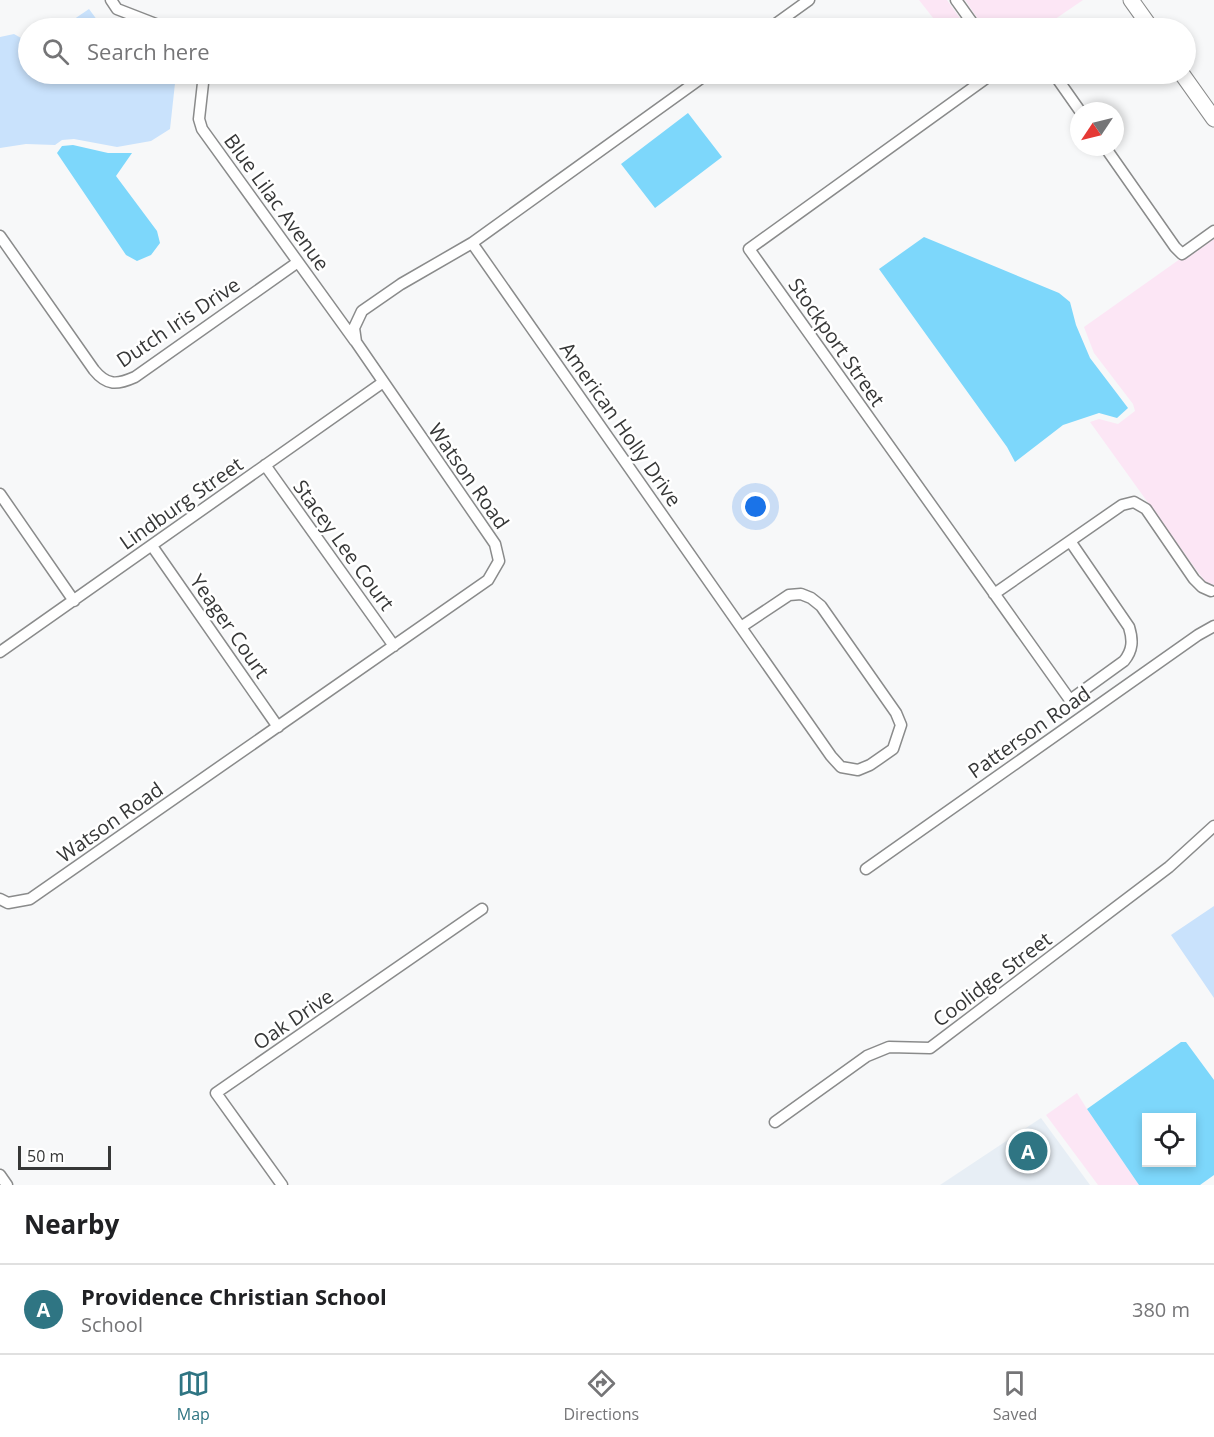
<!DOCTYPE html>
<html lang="en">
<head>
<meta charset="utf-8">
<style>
  body { margin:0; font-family:"Open Sans",sans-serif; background:#f2f2f2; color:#202124 }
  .controls { position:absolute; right:18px; bottom:18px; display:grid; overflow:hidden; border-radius:0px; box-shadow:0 3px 9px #0003 }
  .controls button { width:54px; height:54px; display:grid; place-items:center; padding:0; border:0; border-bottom:2px solid #e0e0e0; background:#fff; color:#202124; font:30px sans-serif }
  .compass { position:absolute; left:1070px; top:102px; width:54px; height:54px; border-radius:50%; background:#fff; box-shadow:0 3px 9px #0003; rotate:235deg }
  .scale { position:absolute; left:18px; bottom:15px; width:93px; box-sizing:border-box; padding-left:6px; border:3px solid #363737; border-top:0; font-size:16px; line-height:21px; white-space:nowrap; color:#363737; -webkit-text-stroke:4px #fff; paint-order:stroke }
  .you { position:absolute; left:756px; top:507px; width:21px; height:21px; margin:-15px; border:4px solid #fff; border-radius:50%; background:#1a73e8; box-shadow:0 0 0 9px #1a73e833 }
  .badge { display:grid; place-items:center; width:39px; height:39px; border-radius:50%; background:#2f7583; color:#fff; font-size:20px; font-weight:700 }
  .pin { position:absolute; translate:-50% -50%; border:3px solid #fff; box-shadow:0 2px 6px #0006 }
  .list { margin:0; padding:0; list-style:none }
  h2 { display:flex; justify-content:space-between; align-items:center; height:78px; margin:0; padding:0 24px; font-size:26px }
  h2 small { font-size:20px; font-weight:400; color:#757577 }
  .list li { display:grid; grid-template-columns:39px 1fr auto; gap:18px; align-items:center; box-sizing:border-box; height:90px; padding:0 24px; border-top:2px solid #e0e0e0 }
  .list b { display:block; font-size:22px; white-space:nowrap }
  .list p { margin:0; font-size:20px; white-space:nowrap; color:#757577 }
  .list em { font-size:20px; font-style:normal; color:#757577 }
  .icon { flex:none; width:33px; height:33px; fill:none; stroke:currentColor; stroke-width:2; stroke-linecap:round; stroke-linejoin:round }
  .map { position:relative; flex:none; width:1214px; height:1185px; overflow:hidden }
  .search { position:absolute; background:#fff; box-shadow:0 3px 9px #0003; left:18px; right:18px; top:18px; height:66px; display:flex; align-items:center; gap:15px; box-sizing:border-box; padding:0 21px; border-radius:33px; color:#757577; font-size:22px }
  .sheet { height:168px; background:#fff }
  nav { display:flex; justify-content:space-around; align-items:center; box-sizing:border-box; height:84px; border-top:2px solid #e0e0e0; background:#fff; font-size:16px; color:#757577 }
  nav a { display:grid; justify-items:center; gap:3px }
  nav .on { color:#2f7583 }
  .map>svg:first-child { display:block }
  .commercial { fill:#fce6f5 }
  .built { fill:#e7eef5 }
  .green { fill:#c9e2fc }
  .water { fill:#7dd7fb; fill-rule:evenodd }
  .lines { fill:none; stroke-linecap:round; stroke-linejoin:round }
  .street-casing { stroke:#8a8b8b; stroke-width:13 }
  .secondary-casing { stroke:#8a8b8b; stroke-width:17 }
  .street { stroke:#fff; stroke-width:10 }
  .secondary { stroke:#fff; stroke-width:15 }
  .labels { text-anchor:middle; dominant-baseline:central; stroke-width:5; stroke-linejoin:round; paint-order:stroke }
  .street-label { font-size:20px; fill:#363737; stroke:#fff }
</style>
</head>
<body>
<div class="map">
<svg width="1214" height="1185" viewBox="0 0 1214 1185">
  <rect width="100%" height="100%" fill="#f7f8f9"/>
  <!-- commercial -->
  <path class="commercial" d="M919,0h28l20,28h-26z
    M965,0h118l-41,28h-58z
    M1214,239v346l-8,-3 -6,-7 -110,-153 9,-3 19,5 17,-13 -2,-7 -39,-51 -10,-26 96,-68h6z
    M1077,1093l10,16 52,76h-41l-52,-70z"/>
  <!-- built -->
  <path class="built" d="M1041,1118l49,67h-150z"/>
  <!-- green -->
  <path class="green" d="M89,9l14,19h-42z
    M14,34l14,8v32h148l-6,55 -19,12 -34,6 -43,-8 -12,1 -7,5 -29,-1 -26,4v-111z
    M1214,906v92l-43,-63z"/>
  <!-- water -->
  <path class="water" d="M688,113l34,44 -67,51 -34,-44z
    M73,145l35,8h24l-16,23 41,55 3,12 -9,12 -14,6 -11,-6 -69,-102 5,-7z
    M924,237l135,56 11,9 6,23 14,33 38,50 -11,10 -18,-5 -36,12 -48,37 -8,-15 -128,-178z
    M1181,1042h5l28,38v95l-14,10h-61l-52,-76zM1146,1118h46v44h-46z"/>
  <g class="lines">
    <!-- street casing -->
    <g class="street-casing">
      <path id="street" d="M111,0l6,9 49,19
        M956,0l20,28
        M770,28l39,-28
        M204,74l-5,45 3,10 153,212
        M992,74l-243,175 321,451 54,-39c9,-11 9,-21 5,-34l-59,-86
        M1054,74l26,37
        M1105,147l70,100 7,7 32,-23
        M0,236l94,134c13,16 23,15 41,7l163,-115
        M472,243l359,513 10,11 17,3 12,-5 23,-16 8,-24 -5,-12 -75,-107 -10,-8 -10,-4 -12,1 -48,32
        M265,465l129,181
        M0,494l74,107
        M152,546l126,181
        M994,594l128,-89 12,-3 12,7 48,70 8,8 9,4
        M0,652l382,-269
        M866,869l332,-234 16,-9
        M0,899l8,4 22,-4 458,-319 11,-19 -4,-17 -139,-202 -2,-14 8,-17 39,-27 71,-41 235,-169
        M775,1122l92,-66 22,-9 41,1 239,-181 45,-41
        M0,1175l7,10
        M282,1185l-66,-92 266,-184"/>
    </g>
    <!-- secondary casing -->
    <g class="secondary-casing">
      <path id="secondary" d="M1131,0l20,28
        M1182,74l32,45"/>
    </g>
    <!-- street -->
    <use href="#street" class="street"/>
    <!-- secondary -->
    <use href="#secondary" class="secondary"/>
  </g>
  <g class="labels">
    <!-- street labels -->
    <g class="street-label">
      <text transform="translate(277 202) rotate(54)">Blue Lilac Avenue</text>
      <text transform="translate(178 322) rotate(-34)">Dutch Iris Drive</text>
      <text transform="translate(837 342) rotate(55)">Stockport Street</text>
      <text transform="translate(621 424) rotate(55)">American Holly Drive</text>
      <text transform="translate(469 476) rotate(55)">Watson Road</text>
      <text transform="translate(181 503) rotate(-35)">Lindburg Street</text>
      <text transform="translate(344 545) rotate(54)">Stacey Lee Court</text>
      <text transform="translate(230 626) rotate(55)">Yeager Court</text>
      <text transform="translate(1029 732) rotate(-35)">Patterson Road</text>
      <text transform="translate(110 822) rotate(-35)">Watson Road</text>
      <text transform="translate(992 979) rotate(-37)">Coolidge Street</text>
      <text transform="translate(293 1019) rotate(-34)">Oak Drive</text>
    </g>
  </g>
</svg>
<div class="controls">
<button><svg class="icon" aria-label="locate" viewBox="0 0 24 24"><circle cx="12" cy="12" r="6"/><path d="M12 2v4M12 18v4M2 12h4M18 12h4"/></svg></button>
</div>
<svg class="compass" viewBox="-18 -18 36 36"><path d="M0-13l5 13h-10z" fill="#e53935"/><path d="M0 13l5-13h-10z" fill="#757577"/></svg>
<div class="scale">50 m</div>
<div class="you"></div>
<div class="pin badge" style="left:1028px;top:1151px">A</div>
<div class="search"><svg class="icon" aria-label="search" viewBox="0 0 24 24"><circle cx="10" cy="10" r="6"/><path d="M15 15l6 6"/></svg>Search here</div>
</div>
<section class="sheet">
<h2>Nearby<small></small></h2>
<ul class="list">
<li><span class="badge">A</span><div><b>Providence Christian School</b><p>School</p></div><em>380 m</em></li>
</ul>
</section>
<nav>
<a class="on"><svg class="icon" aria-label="map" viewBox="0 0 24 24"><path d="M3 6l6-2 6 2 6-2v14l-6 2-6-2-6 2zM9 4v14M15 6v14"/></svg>Map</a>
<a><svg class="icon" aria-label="directions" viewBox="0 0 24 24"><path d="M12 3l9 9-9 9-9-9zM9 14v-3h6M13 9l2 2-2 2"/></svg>Directions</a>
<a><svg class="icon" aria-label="saved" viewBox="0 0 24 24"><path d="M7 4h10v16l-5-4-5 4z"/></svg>Saved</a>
</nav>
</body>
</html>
